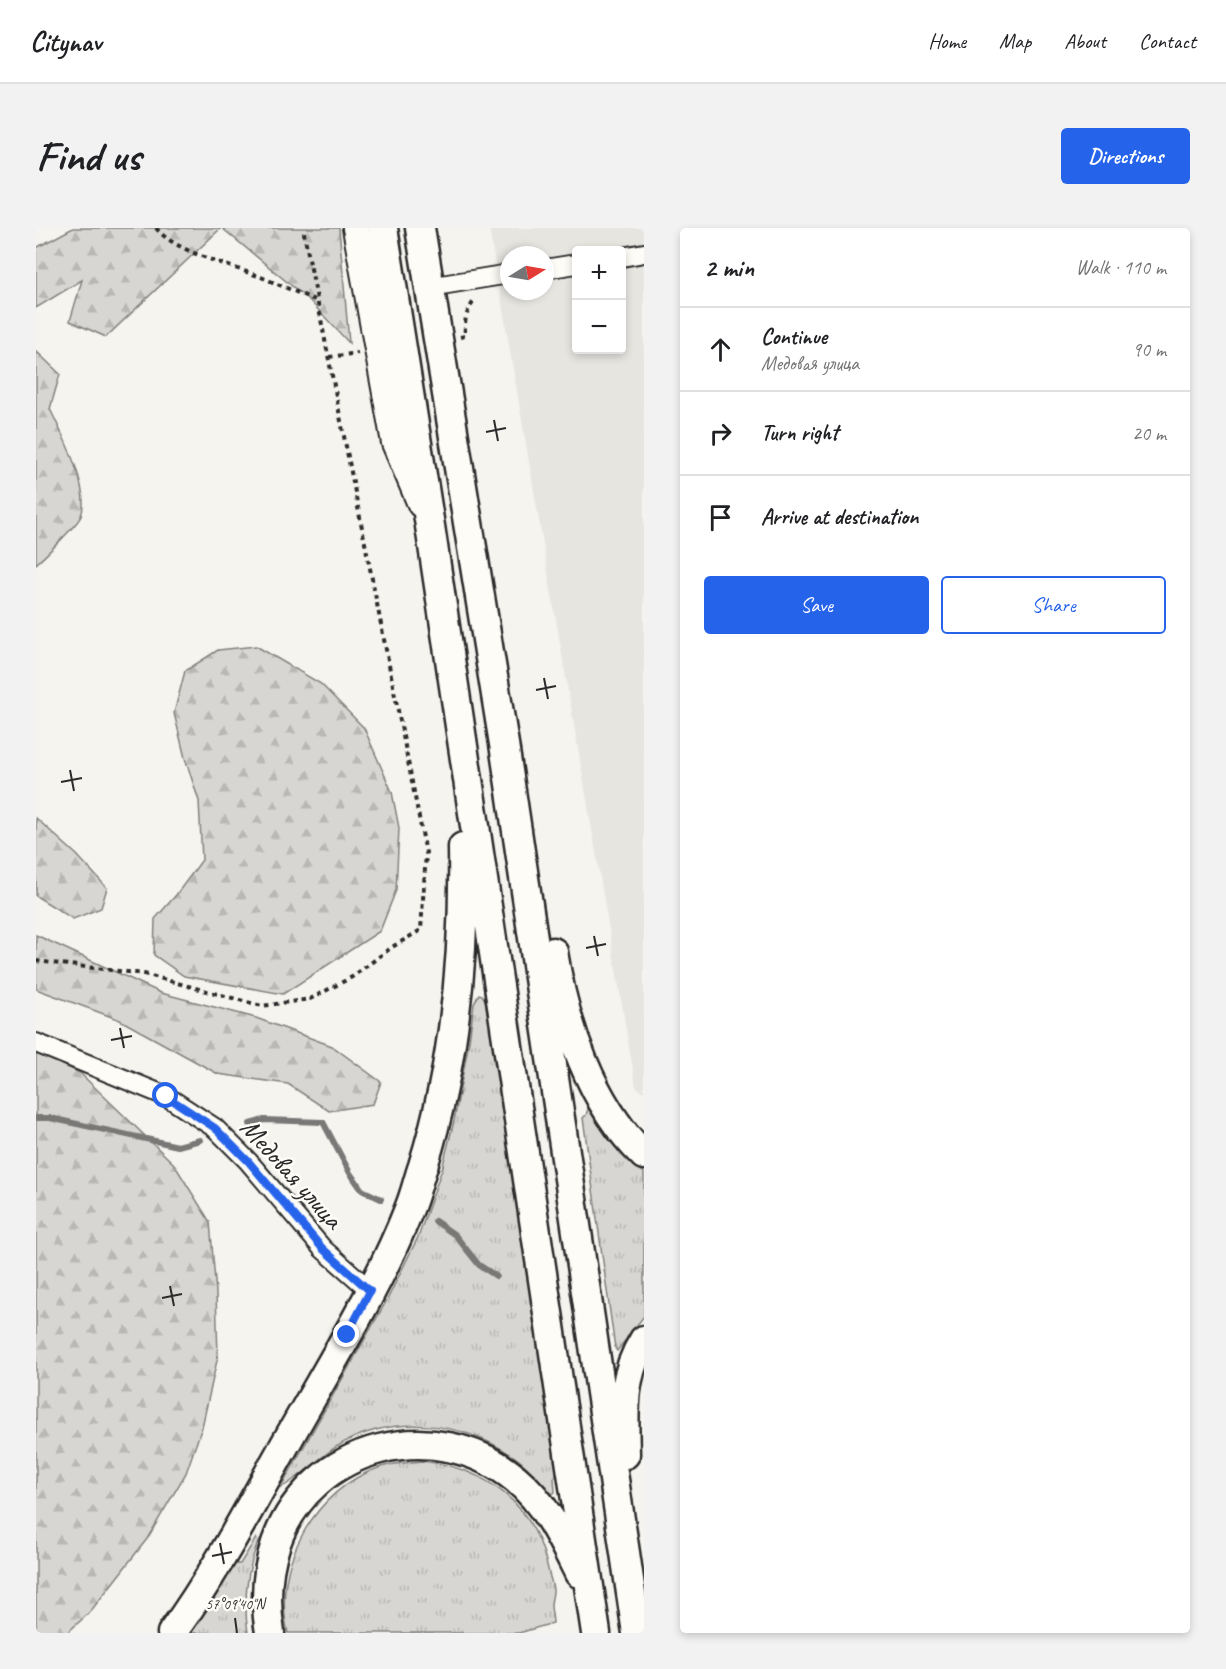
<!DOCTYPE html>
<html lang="en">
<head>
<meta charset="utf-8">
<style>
  body { margin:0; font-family:Caveat,sans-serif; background:#f2f2f2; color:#202124 }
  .controls { position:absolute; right:18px; top:18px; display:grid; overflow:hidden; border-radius:6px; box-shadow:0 3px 9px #0003 }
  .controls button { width:54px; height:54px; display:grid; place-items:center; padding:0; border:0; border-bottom:2px solid #e0e0e0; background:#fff; color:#202124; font:30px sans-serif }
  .compass { position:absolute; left:464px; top:18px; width:54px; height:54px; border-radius:50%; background:#fff; box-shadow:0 3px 9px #0003; rotate:79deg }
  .stop { position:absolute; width:18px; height:18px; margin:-14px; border:4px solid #2563eb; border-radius:50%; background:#fff }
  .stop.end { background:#2563eb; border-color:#fff; box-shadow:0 2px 6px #0008 }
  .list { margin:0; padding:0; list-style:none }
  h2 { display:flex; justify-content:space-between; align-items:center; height:78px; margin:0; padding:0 24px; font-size:26px }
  h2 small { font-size:20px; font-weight:400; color:#757577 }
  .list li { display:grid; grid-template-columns:39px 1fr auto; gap:18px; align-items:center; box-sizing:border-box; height:84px; padding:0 24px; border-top:2px solid #e0e0e0 }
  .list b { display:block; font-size:22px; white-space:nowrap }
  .list p { margin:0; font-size:20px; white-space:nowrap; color:#757577 }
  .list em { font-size:20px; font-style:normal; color:#757577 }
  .actions { display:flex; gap:12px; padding:18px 24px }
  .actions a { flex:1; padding:14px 0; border:2px solid #2563eb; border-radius:6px; text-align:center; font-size:21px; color:#2563eb }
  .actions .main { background:#2563eb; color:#fff }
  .icon { flex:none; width:33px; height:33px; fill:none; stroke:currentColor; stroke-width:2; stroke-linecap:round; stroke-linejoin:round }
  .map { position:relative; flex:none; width:608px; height:1405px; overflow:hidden; border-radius:6px }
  header { display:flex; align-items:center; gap:36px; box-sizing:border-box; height:84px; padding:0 30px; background:#fff; border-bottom:2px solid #e0e0e0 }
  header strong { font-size:28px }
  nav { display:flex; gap:33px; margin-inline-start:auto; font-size:21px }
  .intro { display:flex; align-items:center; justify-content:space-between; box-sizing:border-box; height:144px; padding:0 36px }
  h1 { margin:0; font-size:42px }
  .button { padding:15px 27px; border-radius:6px; background:#2563eb; color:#fff; font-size:21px; font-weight:700 }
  main { display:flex; gap:36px; padding:0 36px }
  aside { flex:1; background:#fff; border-radius:6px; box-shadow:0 3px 9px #0003 }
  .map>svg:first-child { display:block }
  .built { fill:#e6e5e0; fill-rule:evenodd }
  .grass { fill:url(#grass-tufts); stroke:#81807e; stroke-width:1.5 }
  .forest { fill:url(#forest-firs); stroke:#81807e; stroke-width:1.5 }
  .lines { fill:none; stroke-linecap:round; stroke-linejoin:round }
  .stream { stroke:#797877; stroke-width:6 }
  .street-casing { stroke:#2b2b2b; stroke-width:22 }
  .secondary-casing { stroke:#2b2b2b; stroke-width:30 }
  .primary-casing { stroke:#2b2b2b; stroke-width:33 }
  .path { stroke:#2b2b2b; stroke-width:4; stroke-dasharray:4.5 4.5; stroke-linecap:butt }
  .street { stroke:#fdfcf7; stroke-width:18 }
  .secondary { stroke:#fdfcf7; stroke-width:26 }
  .primary { stroke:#fdfcf7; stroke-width:28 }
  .route { stroke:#2563eb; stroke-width:8 }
  .ticks { fill:none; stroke:#2b2b2b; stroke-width:2 }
  .labels { text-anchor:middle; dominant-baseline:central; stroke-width:5; stroke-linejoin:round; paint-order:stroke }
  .street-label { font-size:28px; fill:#2b2b2b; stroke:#fdfcf7 }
  .ticks-label { font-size:15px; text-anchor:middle; fill:#2b2b2b; stroke:#fdfcf7; stroke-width:5; stroke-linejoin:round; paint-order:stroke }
</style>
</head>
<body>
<header>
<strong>Citynav</strong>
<nav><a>Home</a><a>Map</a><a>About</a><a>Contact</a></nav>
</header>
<div class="intro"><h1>Find us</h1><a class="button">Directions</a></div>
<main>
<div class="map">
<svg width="608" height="1405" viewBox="0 0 608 1405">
  <defs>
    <pattern id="grass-tufts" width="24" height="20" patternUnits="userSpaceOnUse" patternTransform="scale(1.5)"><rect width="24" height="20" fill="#d7d6d2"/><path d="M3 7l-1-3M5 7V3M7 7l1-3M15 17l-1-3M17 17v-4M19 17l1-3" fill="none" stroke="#b9b8b4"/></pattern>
    <pattern id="forest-firs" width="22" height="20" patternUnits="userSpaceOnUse" patternTransform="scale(1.5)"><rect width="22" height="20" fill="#d7d6d2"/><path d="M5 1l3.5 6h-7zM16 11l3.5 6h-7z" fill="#b9b8b4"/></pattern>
  </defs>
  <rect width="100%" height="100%" fill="#f5f4ef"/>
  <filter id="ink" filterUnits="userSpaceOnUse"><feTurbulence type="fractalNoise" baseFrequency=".0167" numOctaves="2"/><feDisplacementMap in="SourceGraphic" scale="12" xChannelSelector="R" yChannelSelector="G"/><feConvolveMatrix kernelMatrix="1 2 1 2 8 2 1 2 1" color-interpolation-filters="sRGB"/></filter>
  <g filter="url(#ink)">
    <!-- built -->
    <path class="built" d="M453,0h155v864l-8,-5zM540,22h46v100h-46zM473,27h36v36h-36z"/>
    <!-- grass -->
    <path class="grass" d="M443,766l3,1 4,7 71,472 -3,4 1,14 -3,2c-14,-13 -23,-28 -39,-38 -52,-36 -123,-42 -177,-9 -13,8 -46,39 -55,40l106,-187 32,-65 23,-66 12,-48 15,-80 5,-37z
      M553,878l55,67v143l-27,35 -2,-3 -32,-230 3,-3z
      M386,1233c64,7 112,42 126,108 1,7 5,15 5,22 0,5 -2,9 -2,14 0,6 2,12 2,18l-34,10h-231c-17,-67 27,-145 93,-166 13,-4 27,-4 41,-6z
      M220,1310l2,4c-12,30 -15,58 -10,91h-58l45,-69h5z"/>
    <!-- forest -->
    <path class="forest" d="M37,0h148l-115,109 -36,-16 12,-41 -46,28v-60z
      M186,0h117l10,115 -39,-42z
      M0,123l24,23 -10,35c12,25 41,80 31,107 -3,8 -37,41 -45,48z
      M220,418l65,38 43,44 28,64 7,36 -3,62 -16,41 -97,63 -99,-18 -30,-21 1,-36 21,-24 26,-35 -3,-59 -14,-43 -11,-45 11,-42 33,-21z
      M0,590l41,37 30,33 -6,20 -28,11 -37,-23z
      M0,707l125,58 95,25 76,28 49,36 -8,22 -44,7 -41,-27 -70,-10 -98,-54 -84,-31z
      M0,824l44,21 94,91 36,58 6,71 2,63 -16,71 -16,46 -39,66 -57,73 -23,21h-31z"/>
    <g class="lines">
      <!-- stream -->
      <path class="stream" d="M0,890h14l128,28 22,-6
        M214,896l14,-4 59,2 27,51 12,17 19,9
        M399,993l20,14 24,30 17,11"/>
      <!-- street casing -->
      <g class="street-casing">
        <path id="street" d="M586,29l22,-4
          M509,41l31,-5
          M393,59l80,-13
          M0,815l130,53 49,32 33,33 75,88 48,42"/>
      </g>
      <!-- secondary casing -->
      <g class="secondary-casing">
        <path id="secondary" d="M320,0l39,215 26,61"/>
      </g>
      <!-- primary casing -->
      <g class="primary-casing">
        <path id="primary" d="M347,0l47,298 166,1107
          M384,0l84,516 133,889
          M517,724c11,70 38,153 91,203
          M589,1226c-1,-41 -4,-78 19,-114
          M136,1405c45,-62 81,-132 119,-199 41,-73 87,-146 118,-225 6,-14 9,-29 14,-43 32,-103 42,-212 40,-319
          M234,1405c-5,-30 -4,-61 6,-90 35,-99 160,-130 240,-64 30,25 46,60 63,94"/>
      </g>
      <!-- path -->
      <path class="path" d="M120,0c19,24 76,38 105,49 19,8 37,16 56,24
        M424,109l5,-1c-1,-15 1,-26 11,-37
        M293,129l29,-4
        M0,733l108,13 118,32 48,-7 42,-22 40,-30 29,-17 5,-77 -123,-625"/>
      <!-- street -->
      <use href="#street" class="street"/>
      <!-- secondary -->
      <use href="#secondary" class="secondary"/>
      <!-- primary -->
      <use href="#primary" class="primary"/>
    </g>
  </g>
  <g class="lines" filter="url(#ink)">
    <!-- route -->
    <path class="route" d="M130,868l49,32 33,33 75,88 47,42 -23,44"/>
  </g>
  <!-- ticks -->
  <path class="ticks" d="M458,192l4,21M450,204l20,-4M508,450l4,21M500,462l20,-4M34,542l4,21M25,554l21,-4M558,708l4,20M550,720l20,-4M84,800l4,20M75,812l21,-4M134,1058l4,20M126,1070l20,-4M184,1315l4,21M176,1328l20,-4M199,1390l2,15"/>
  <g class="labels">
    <!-- street labels -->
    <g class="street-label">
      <text transform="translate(256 945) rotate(48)">Медовая улица</text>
    </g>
  </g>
  <g class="ticks-label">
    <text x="199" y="1381">57°09'40"N</text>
  </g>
</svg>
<div class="controls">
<button>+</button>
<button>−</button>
</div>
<svg class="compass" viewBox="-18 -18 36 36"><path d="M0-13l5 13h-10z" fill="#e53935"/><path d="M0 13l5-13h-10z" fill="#757577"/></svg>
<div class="stop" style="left:130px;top:868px"></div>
<div class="stop end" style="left:311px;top:1107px"></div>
</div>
<aside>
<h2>2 min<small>Walk · 110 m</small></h2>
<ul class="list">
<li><svg class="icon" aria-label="ahead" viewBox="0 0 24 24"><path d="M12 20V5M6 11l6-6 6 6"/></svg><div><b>Continue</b><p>Медовая улица</p></div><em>90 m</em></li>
<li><svg class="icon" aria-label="right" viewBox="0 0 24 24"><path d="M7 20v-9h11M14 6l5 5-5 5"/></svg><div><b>Turn right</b></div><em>20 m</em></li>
<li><svg class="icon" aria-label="arrive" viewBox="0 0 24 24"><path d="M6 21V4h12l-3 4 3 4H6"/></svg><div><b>Arrive at destination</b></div></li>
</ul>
<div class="actions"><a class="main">Save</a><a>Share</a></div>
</aside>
</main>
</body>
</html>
